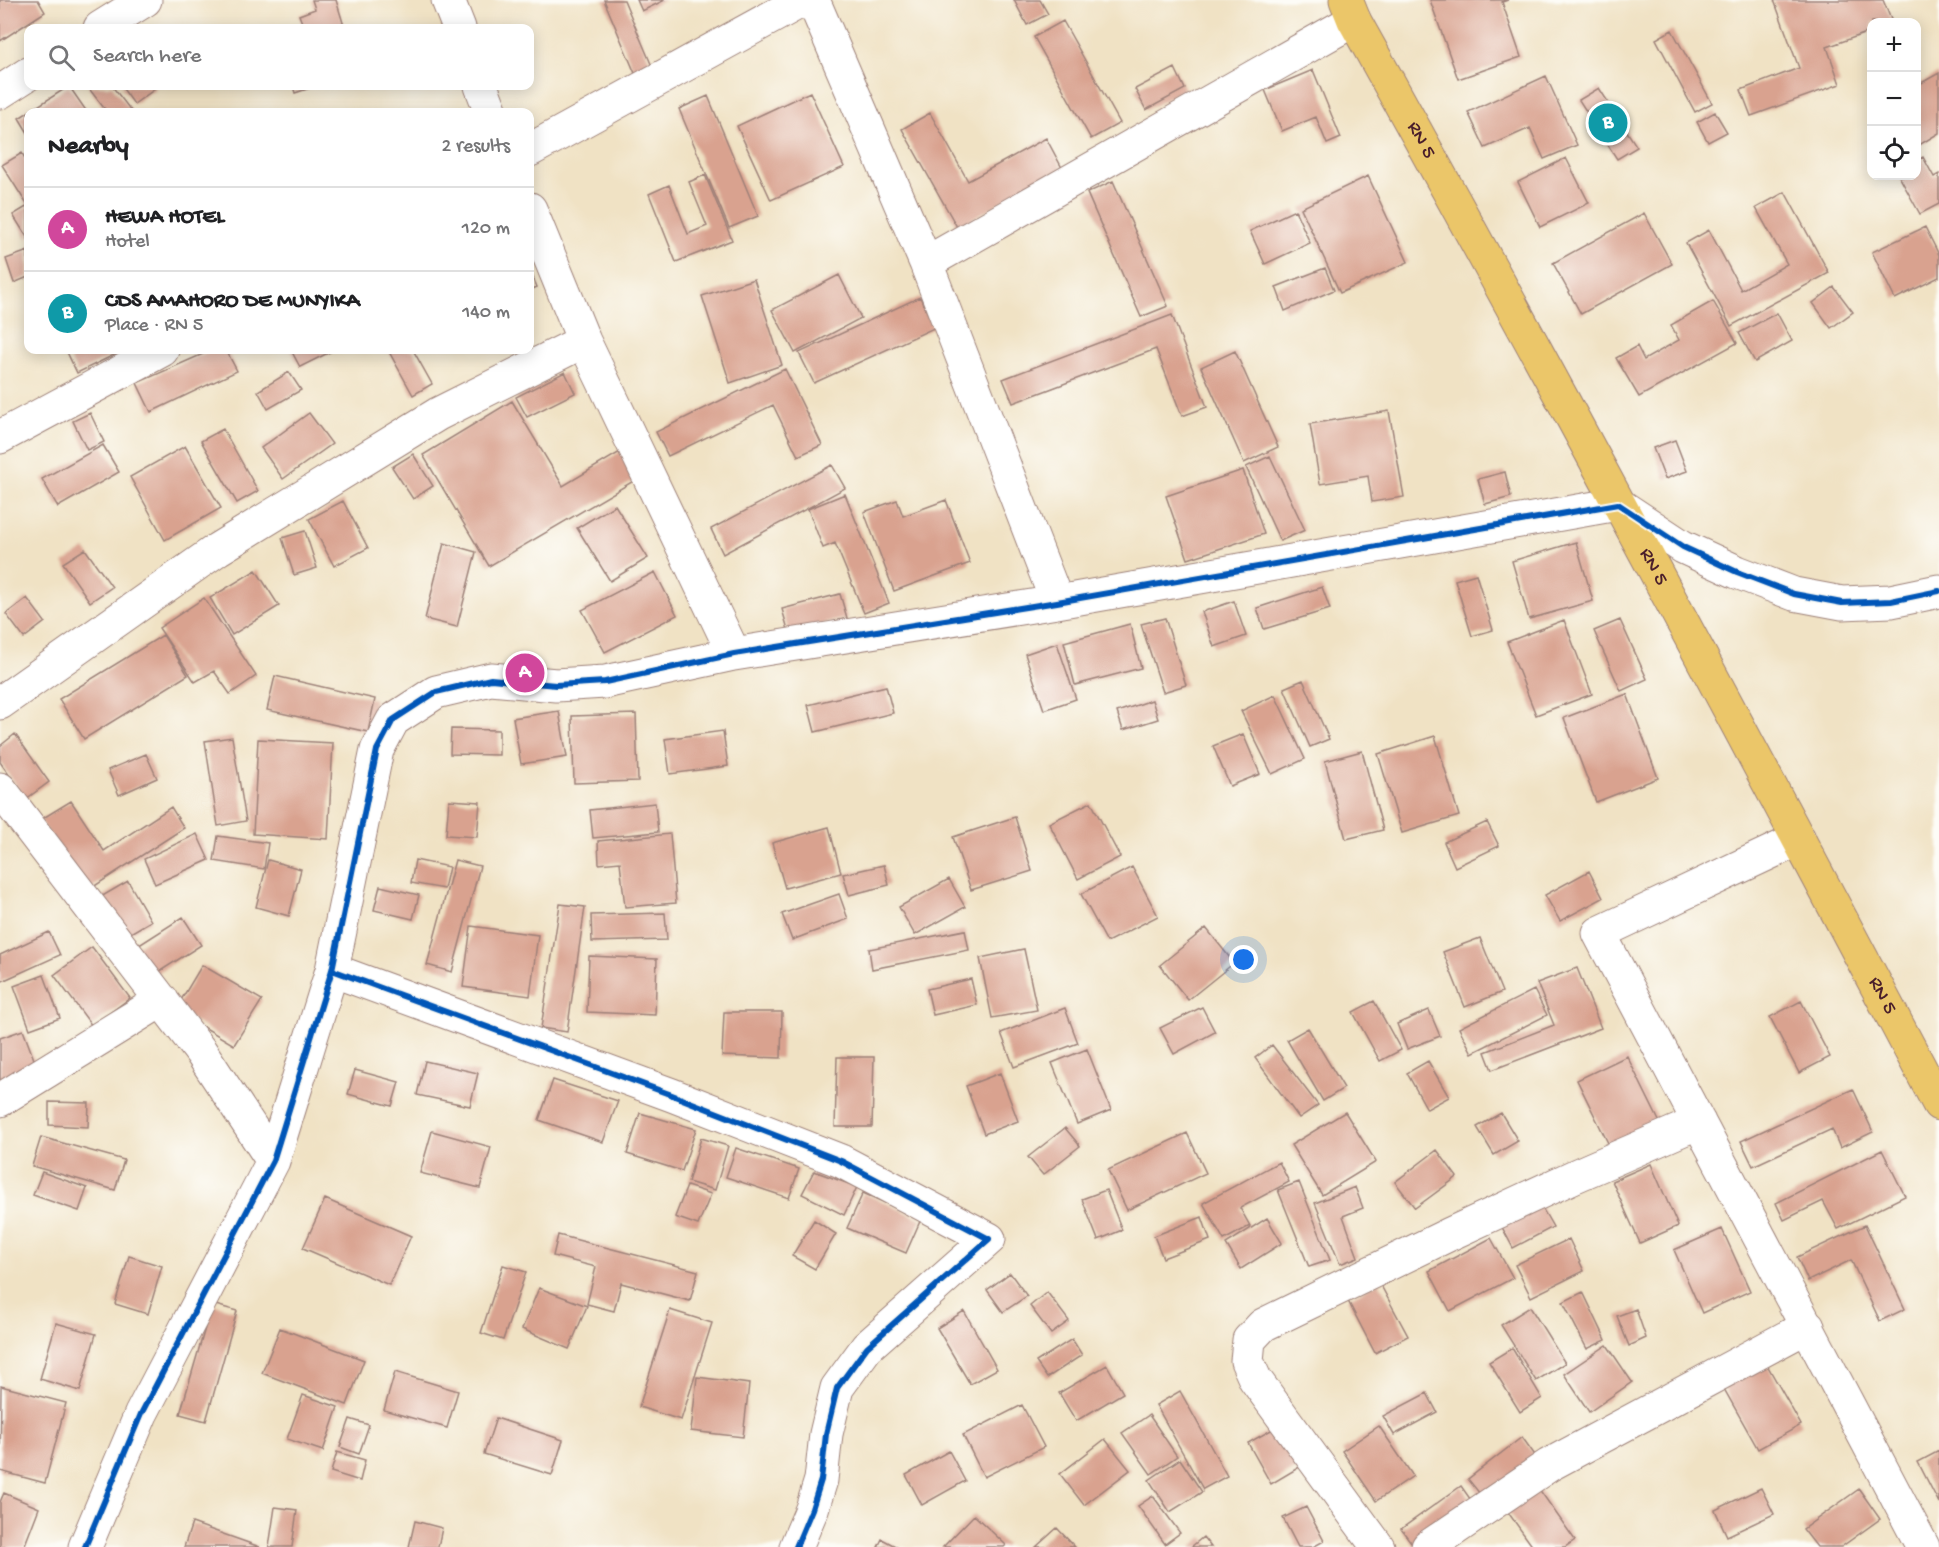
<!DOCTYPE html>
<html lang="en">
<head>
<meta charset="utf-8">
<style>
  body { margin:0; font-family:"Gochi Hand",sans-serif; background:#f6f6f6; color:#202124 }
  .controls { position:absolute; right:18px; top:18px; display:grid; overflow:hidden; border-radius:12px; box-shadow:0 3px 15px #0003 }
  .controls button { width:54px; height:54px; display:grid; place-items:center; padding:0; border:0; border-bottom:2px solid #e0e0e0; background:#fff; color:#202124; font:30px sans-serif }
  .you { position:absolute; left:1244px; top:960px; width:21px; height:21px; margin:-15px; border:4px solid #fff; border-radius:50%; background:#1a73e8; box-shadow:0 0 0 9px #1a73e833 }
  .badge { display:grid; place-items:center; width:39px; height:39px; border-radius:50%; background:#b5179e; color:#fff; font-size:20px; font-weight:700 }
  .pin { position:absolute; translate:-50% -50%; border:3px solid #fff; box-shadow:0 2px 6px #0006 }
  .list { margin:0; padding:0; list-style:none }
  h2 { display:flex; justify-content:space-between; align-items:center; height:78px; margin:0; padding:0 24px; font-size:26px }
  h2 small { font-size:20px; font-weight:400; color:#757577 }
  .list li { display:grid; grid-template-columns:39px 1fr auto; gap:18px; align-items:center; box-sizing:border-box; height:84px; padding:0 24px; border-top:2px solid #e0e0e0 }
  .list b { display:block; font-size:22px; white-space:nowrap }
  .list p { margin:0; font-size:20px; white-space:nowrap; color:#757577 }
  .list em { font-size:20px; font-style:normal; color:#757577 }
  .icon { flex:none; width:33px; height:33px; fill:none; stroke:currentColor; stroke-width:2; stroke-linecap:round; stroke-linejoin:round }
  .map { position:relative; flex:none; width:1939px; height:1547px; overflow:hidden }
  .search { position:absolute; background:#fff; box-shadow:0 3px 15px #0003; left:24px; top:24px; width:510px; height:66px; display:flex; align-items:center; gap:15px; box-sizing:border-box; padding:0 21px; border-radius:12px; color:#757577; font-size:22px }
  .panel { position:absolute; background:#fff; box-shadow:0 3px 15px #0003; left:24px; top:108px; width:510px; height:246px; border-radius:12px }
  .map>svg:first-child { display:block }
  .building { fill:#d9a28f }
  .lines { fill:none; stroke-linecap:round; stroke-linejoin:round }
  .street-casing { stroke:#9d8078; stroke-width:35 }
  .primary-casing { stroke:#9d8078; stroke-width:35 }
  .street { stroke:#fff; stroke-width:33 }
  .primary { stroke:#ebc669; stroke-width:33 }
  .cycleway-casing { stroke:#fdfcf7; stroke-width:10 }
  .cycleway { stroke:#0057b8; stroke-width:6 }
  .labels { text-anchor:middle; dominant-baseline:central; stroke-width:4.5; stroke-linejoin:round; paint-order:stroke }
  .street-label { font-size:20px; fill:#4a1f2b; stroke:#fdfcf7 }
</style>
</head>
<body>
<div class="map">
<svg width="1939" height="1547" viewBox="0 0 1939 1547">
  <rect width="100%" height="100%" fill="#fdfcf7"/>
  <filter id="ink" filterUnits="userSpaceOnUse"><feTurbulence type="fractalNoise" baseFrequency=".0167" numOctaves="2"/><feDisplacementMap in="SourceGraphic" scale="12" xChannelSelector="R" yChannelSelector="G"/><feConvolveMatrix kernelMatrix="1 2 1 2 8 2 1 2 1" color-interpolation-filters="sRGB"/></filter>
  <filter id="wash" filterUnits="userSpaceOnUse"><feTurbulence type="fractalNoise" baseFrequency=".008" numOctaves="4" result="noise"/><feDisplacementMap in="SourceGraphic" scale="24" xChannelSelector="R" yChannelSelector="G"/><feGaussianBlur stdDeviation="1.35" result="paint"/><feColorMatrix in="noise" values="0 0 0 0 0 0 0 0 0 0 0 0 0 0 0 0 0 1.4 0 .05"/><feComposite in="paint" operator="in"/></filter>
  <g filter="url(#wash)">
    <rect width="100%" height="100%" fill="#f0e2c4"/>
    <g id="blocks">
      <!-- building -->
      <path class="building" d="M0,0h38l7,12 -45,29z
        M312,0h24l8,26 -6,2h-34l-5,-13 16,-6z
        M604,0h20l30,71 -17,7z
        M637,0h28l-23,11z
        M1014,0h26l8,14 -21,11z
        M1430,0h78l-6,2 19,55 -63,22z
        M1774,0h109l9,22h-20v9l-45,16 13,37 -89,32 -10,-26 58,-22z
        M1063,21l57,102 -29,16 -57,-102z
        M1672,30l40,73 -17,9 -39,-73z
        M1175,68l10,21 -39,21 -11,-21z
        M1313,70l28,68 -14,6 -11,-27 -34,14 -17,-41z
        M1939,73v60l-23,14v-61z
        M1546,76l31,69 -33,14 -14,-31 -45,20 -17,-36z
        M69,86l18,26h-59v21l-9,-15z
        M87,86h25l20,26h-25z
        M121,86h32l2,3 -21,15z
        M293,86h23l-21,7z
        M1599,88l38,59 -20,12 -38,-59z
        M810,92l34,75 -73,33 -34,-74z
        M708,96l50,120 -29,12 -50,-119z
        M1715,112l12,20 -19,10 -11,-20z
        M930,113l38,68 78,-43 16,30 -105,59 -55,-98z
        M22,153l6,11v75l-15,-24 15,-9 -26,-41z
        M1923,157l11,20 5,-3v30l-19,10 -21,-38h17v-15z
        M1566,158l23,45 -49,24 -22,-45z
        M705,175l27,65 -56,22 -27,-68 20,-9 19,49 19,-8 -18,-44z
        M1368,176l40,86 -68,31 -39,-85z
        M1113,181l55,125 -27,11 -54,-124z
        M1785,192l44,81 -98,53 -45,-83 23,-13 32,60 46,-26 -31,-56z
        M1295,210l15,33 -45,21 -15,-33z
        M1644,213l28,51 -91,50 -28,-51z
        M1925,227l14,28v22l-44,22 -23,-47z
        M28,251v26l-14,6 -8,-24z
        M1325,268l9,22 -49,21 -9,-24z
        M530,270l7,17 -7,3z
        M839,275l22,43 -66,35 -23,-43z
        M754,279l28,86 -52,18 -28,-87z
        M1834,287l19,25 -22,16 -18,-25z
        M920,297l14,31 -120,55 -15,-30z
        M1713,301l24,42 -98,54 -23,-39 21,-12 7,14 35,-20 -8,-15z
        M1777,313l15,28 -37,21 -16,-29z
        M1172,315l35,92 -25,9 -26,-67 -143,54 -10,-24z
        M66,350h58l-47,23z
        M212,350h14l11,21 -86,41 -14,-29z
        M291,350h43l-34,17z
        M388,350h25l19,34 -19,11z
        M1235,351l43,96 -34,16 -43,-96z
        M785,369l37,76 -24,11 -25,-51 -105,51 -12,-24z
        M289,372l12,18 -33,19 -10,-18z
        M565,372l10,21 -48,24 -11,-20z
        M512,401l51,85 57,-34 17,27 -148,87 -66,-111z
        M1389,411l15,86 -32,5 -4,-26 -48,8 -10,-60z
        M90,413l14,29 -17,8 -14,-29z
        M309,413l23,31 -49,35 -22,-31z
        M223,429l35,62 -21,12 -36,-62z
        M1675,440l12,31 -22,8 -12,-31z
        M103,445l16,27 -61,35 -16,-28z
        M185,446l36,62 -56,32 -35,-63z
        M413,454l20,32 -20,13 -21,-32z
        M1270,456l35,74 -25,11 -34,-74z
        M832,465l13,23 -122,66 -12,-25z
        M1243,470l21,64 -76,25 -22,-63z
        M1505,472l6,25 -26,7 -7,-25z
        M845,494l44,109 -25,10 -29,-70 -12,5 -15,-39z
        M897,500l6,16 43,-16 24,63 -76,28 -30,-79z
        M343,501l25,47 -34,18 -25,-47z
        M615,505l33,53 -38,23 -33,-53z
        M305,531l12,37 -23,7 -12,-37z
        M1576,542l17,59 -64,18 -17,-58z
        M444,543l32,9 -19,75 -32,-8z
        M85,549l27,38 -22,15 -27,-39z
        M256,570l23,36 -47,29 -22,-37z
        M655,572l22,43 -72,37 -23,-42z
        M1476,574l17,56 -21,6 -17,-56z
        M1322,587l8,22 -66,20 -7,-21z
        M840,594l7,24 -58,15 -7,-24z
        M27,598l18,24 -21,16 -18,-24z
        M204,598l52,78 -26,18 -16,-23 -19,11 -36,-54z
        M1234,601l12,35 -32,11 -12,-35z
        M1165,618l21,67 -23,7 -22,-68z
        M1564,620l28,74 -56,21 -29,-73z
        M1620,620l27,59 -26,12 -27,-60z
        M1130,624l11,44 -66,17 -11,-43z
        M163,635l25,40 -104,64 -25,-40z
        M1057,643l19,56 -32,11 -19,-56z
        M275,676l100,23 -7,33 -101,-22z
        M1303,680l26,59 -19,8 -26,-59z
        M886,686l7,27 -78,19 -7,-27z
        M1627,694l31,84 -62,24 -32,-84z
        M1275,695l30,64 -33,15 -31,-63z
        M1152,700l6,19 -35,11 -6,-18z
        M559,711l8,46 -46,7 -8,-46z
        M636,714l2,67 -64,2 -2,-67z
        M451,729l48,1v25l-49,-1z
        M723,731l5,35 -58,8 -5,-35z
        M15,734l34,48 -23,17 -26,-37v-16z
        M1243,734l17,40 -30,12 -17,-40z
        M1435,736l24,80 -57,17 -24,-79z
        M232,737l14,84 -28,5 -13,-85z
        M258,739l75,4 -5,96 -75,-5z
        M1362,751l21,79 -37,9 -21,-78z
        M146,754l11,24 -38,17 -11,-25z
        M449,800l31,2 -3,35 -31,-2z
        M71,801l33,50 67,-44 13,21 -97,63 -47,-71z
        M1091,802l29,55 -42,22 -29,-56z
        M655,803l3,29 -65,6 -3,-28z
        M1015,817l17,54 -61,19 -18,-53z
        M1487,822l12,24 -44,21 -11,-25z
        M829,827l12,46 -56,15 -13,-45z
        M197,834l12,26 -54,24 -11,-25z
        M670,834l6,69 -51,4 -5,-45 -21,2 -1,-23z
        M218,836l50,7 -4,26 -50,-8z
        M268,860l33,9 -12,47 -33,-9z
        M415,860l34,7 -5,22 -33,-6z
        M455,860l25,6 -28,106 -25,-7z
        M884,865l5,20 -40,10 -6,-21z
        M1132,867l26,49 -51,26 -26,-48z
        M1589,871l14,27 -43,23 -15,-26z
        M949,879l16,28 -50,28 -16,-28z
        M128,881l23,40 -29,17 -23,-40z
        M380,886l39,9 -6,24 -39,-9z
        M839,894l9,25 -56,21 -10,-26z
        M560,904l25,3 -18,125 -26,-4z
        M665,913l2,27 -75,2 -1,-27z
        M183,917l18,28 -50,32 -18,-28z
        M471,926l67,9 -8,61 -67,-9z
        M1206,928l28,35 -46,37 -28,-35z
        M965,930l4,20 -97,19 -3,-20z
        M49,932l11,23 -60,27v-27z
        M1480,938l22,54 -37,15 -22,-55z
        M92,947l38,51 -38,28 -38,-51z
        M1024,949l13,61 -45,8 -12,-60z
        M589,956l68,3 -2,56 -68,-3z
        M202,965l60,35 -28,45 -59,-35z
        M1577,968l24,60 -109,42 -7,-18 69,-27 -17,-42z
        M44,975l16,43 -30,11 -16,-43z
        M971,979l6,26 -44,10 -6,-26z
        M1534,990l13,25 -75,38 -13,-25z
        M1374,1001l27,49 -21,11 -27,-49z
        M1801,1001l29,56 -31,16 -29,-56z
        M1202,1007l13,25 -41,22 -14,-26z
        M1065,1008l13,35 -64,24 -13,-34z
        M1429,1010l11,26 -33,13 -10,-25z
        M724,1012h58l-1,46 -59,-2z
        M1308,1028l36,60 -21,13 -36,-61z
        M23,1030l15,40 -38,14v-46z
        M1272,1045l46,60 -19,13 -44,-60z
        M1087,1049l24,61 -34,14 -25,-61z
        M1627,1056l35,71 -50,24 -35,-71z
        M837,1057h37l-2,70h-37z
        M425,1061l53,12 -8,33 -53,-11z
        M1428,1061l21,36 -22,12 -20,-36z
        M355,1070l44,12 -7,24 -44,-12z
        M1000,1073l18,48 -34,13 -18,-48z
        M553,1080l65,21 -15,41 -64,-22z
        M1853,1089l20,43 -33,16 -8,-19 -79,37 -12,-25z
        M49,1102l40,1 -1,24 -39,-2z
        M1345,1112l31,50 -54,33 -31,-50z
        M640,1113l56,16 -14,42 -55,-17z
        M1501,1113l17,28 -24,14 -17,-28z
        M1065,1128l15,18 -37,29 -15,-18z
        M432,1131l59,16 -11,41 -60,-15z
        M1187,1133l19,40 -79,37 -19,-40z
        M41,1137l83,23 -9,30 -83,-24z
        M701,1138l27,8 -13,44 -27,-8z
        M736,1148l63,21 -10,29 -63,-21z
        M1437,1150l20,27 -42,31 -20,-26z
        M1882,1150l23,46 -67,33 -15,-28 -39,19 -8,-17z
        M1279,1162l10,20 -49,26 10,18 -26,14 -21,-37z
        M1651,1164l27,62 -38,17 -28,-62z
        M814,1171l43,16 -13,28 -42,-21z
        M42,1172l45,16 -8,23 -46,-16z
        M1299,1182l31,78 -21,7 -31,-77z
        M687,1186l24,8 -13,31 -23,-8z
        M1355,1187l8,21 -20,8 15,41 -18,7 -25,-61z
        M1106,1190l16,40 -24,10 -16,-41z
        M863,1193l58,26 -15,34 -59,-25z
        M325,1199l86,37 -22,49 -86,-37z
        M1541,1206l12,21 -40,21 -11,-21z
        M1202,1217l8,23 -47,18 -9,-22z
        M1267,1218l15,25 -41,26 -15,-25z
        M814,1220l22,14 -21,35 -23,-13z
        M1865,1225l40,84 -25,12 -29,-61 -43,21 -11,-24z
        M1722,1229l28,62 -48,22 -28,-63z
        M558,1235l140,36 -8,30 -69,-18 -7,28 -27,-7 9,-37 -43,-11z
        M1491,1238l22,40 -63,33 -21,-40z
        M1569,1239l15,32 -53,26 -16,-32z
        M129,1256l33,10 -14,48 -33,-10z
        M503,1265l23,7 -23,68 -22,-7z
        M1010,1273l17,23 -24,16 -16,-22z
        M1379,1282l29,54 -33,17 -28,-54z
        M539,1288l48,18 -18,43 -47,-20z
        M1047,1292l22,29 -18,13 -21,-28z
        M1583,1292l23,48 -19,9 -24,-47z
        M212,1304l25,7 -31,110 -26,-7z
        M1530,1307l35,56 -29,18 -35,-56z
        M1636,1309l10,29 -17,8 -12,-30z
        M670,1310l42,13 -31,97 -42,-13z
        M964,1311l33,58 -27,15 -33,-56z
        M56,1323l40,11 -16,57 -40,-12z
        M280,1328l84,32 -17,45 -85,-32z
        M1072,1339l10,16 -35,23 -11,-16z
        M1607,1345l25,37 -43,30 -25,-38z
        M1512,1348l30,50 -22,14 -31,-50z
        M1762,1356l39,69 -43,24 -39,-69z
        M1107,1365l16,28 -47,28 -17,-28z
        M395,1372l63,19 -11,37 -63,-18z
        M697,1377l52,7 -6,53 -52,-6z
        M1,1386l65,17 -21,80 -45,-12z
        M1180,1391l47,85 -24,13 -47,-84z
        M1427,1393l10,19 -43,23 -11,-19z
        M303,1395l35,12 -15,44 -36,-12z
        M1022,1405l22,42 -60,30 -21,-42z
        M1149,1415l28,41 -26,18 -29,-41z
        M496,1418l67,22 -11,35 -68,-21z
        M350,1419l19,6 -10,29 -19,-7z
        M1280,1425l23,40 -32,19 -23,-41z
        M1379,1426l34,50 -37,25 -34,-50z
        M1522,1437l15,21 -53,41 -16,-20z
        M1105,1439l25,31 -46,35 -24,-31z
        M949,1451l16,30 -43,24 -16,-30z
        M1939,1451v52l-21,-41z
        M337,1452l28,8 -5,21 -29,-9z
        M1180,1459l22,33 -32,20 -21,-32z
        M1461,1486l12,17 -59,43 -13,-17z
        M1761,1488l13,26 -47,22 -12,-26z
        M1539,1489l36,51 -10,7h-32l-26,-36z
        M1859,1489l21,30 -39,28h-24l-14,-18z
        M4,1493l35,15 -15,39h-24v-45z
        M1153,1496l27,37 -15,11 -27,-38z
        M275,1507l22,3 -5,37h-23z
        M1306,1507l18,34 -11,6h-15l-15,-29z
        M974,1515l32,30 -2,2h-61z
        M415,1521l27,7 -4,19h-29z
        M192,1523l68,24h-76z
        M1057,1528l18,19h-39z
        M1203,1537l8,10h-20z
        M882,1539l15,8h-19z"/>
    </g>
  </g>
  <g filter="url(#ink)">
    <use href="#blocks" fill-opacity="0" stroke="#9d8078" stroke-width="1.5"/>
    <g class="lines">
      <!-- street casing -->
      <g class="street-casing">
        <path id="street" d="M448,0l11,28
          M813,0l113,263 131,339
          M100,28l45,-28
          M481,86l10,26
          M0,92l28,-18
          M530,150l273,-150
          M530,209l54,132 150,313
          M926,263l428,-243
          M0,437l162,-87
          M0,703l218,-154 220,-135 146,-73
          M0,789l201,263 72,109
          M1799,839l-200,94 324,614
          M332,970l340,125 169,66 148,78 -122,108 -30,41 -11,46 -5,46 -9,29 -16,38
          M0,1100l162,-100
          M85,1547l56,-133 132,-253 59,-191 45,-220 16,-30 43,-28 55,-13 65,6 49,-3 129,-28 323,-52 561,-98 65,43 54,25 57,22 48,9 49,-2 48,-10
          M1378,1547l-123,-168 -8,-18 2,-21 14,-15 187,-91 125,-58 124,-54
          M1428,1547l121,-82 259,-139"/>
      </g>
      <!-- primary casing -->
      <g class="primary-casing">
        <g id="primary">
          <path id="s1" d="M1346,0l8,20c200,359 393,721 585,1084"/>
        </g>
      </g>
      <!-- street -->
      <use href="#street" class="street"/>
      <!-- primary -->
      <use href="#primary" class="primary"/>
      <!-- cycleway casing -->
      <g class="cycleway-casing">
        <path id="cycleway" d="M332,970l340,125 169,66 148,78 -122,108 -30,41 -11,46 -5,46 -9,29 -16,38
          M85,1547l56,-133 132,-253 59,-191 45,-220 16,-30 43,-28 55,-13 65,6 49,-3 129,-28 323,-52 561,-98 65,43 54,25 57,22 48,9 49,-2 48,-10"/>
      </g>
      <!-- cycleway -->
      <use href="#cycleway" class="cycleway"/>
    </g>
  </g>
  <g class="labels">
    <!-- street labels -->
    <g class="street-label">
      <text stroke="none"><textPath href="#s1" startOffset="159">RN 5</textPath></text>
      <text stroke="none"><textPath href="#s1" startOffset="645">RN 5</textPath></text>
      <text stroke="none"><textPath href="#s1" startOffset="1131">RN 5</textPath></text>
    </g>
  </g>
</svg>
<div class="controls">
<button>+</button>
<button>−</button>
<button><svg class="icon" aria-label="locate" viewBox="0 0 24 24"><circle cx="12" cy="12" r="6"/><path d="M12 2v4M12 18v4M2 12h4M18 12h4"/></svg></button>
</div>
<div class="you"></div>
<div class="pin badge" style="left:525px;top:673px;background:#d1479c">A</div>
<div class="pin badge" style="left:1608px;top:123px;background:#0f9aa8">B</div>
<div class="search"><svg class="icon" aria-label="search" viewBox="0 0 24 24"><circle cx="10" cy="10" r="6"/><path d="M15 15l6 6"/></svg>Search here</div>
<section class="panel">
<h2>Nearby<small>2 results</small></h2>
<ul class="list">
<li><span class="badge" style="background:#d1479c">A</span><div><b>HEWA HOTEL</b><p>Hotel</p></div><em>120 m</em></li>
<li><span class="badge" style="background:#0f9aa8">B</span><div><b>CDS AMAHORO DE MUNYIKA</b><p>Place · RN 5</p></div><em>140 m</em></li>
</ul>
</section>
</div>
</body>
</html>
